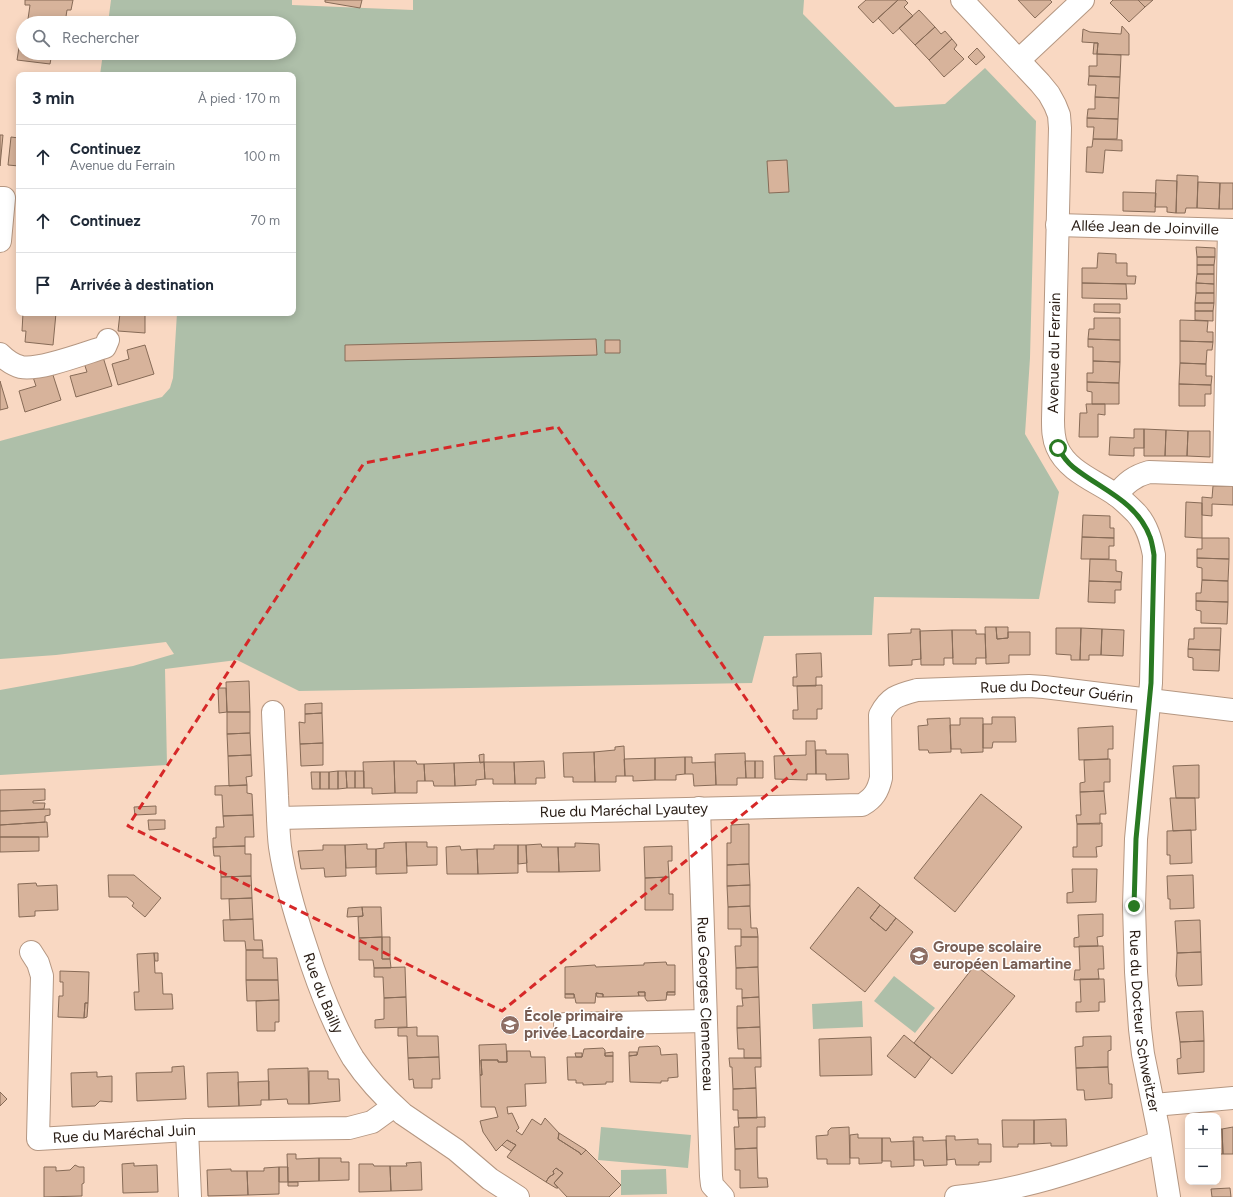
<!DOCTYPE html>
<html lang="fr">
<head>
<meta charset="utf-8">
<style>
  body { margin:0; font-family:Figtree,sans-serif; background:#f2f2f3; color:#1f2937 }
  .controls { position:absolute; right:12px; bottom:12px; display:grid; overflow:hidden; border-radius:8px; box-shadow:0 2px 10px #0003 }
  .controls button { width:36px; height:36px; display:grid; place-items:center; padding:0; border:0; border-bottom:1px solid #e0e1e3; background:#fff; color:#1f2937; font:20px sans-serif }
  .stop { position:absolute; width:12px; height:12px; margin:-9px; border:3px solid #297922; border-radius:50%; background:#fff }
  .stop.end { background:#297922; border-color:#fff; box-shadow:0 1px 4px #0008 }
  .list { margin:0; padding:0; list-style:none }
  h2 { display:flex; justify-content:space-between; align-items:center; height:52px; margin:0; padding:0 16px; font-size:17px }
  h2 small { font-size:13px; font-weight:400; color:#747a83 }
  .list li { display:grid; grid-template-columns:26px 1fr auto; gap:12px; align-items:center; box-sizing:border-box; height:64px; padding:0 16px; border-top:1px solid #e0e1e3 }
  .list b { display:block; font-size:15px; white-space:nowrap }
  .list p { margin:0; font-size:13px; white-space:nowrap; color:#747a83 }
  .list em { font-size:13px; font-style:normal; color:#747a83 }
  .icon { flex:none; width:22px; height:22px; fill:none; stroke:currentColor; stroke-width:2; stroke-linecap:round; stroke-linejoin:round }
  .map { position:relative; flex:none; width:1233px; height:1197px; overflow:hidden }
  .search { position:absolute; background:#fff; box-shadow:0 2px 10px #0003; left:16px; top:16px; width:280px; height:44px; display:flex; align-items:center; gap:10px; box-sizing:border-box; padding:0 14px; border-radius:22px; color:#747a83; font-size:15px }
  .panel { position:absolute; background:#fff; box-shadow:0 2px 10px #0003; left:16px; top:72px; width:280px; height:244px; border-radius:8px }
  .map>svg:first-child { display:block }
  .green { fill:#aebfa9 }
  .building { fill:#d7b39b; stroke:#876b57 }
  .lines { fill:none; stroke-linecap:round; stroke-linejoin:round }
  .minor-casing { stroke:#b59782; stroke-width:24 }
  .minor { stroke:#fff; stroke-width:22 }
  .route { stroke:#297922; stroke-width:5 }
  .marked { fill:none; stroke:#d62828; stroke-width:3; stroke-dasharray:8 5; stroke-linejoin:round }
  .labels { text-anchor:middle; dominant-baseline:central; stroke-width:3; stroke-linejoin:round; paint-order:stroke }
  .street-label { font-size:15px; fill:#271b13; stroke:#fff }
  .education-label { font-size:15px; font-weight:bold; fill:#785e54; stroke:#fff; text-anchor:start }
</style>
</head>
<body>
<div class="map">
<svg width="1233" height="1197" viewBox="0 0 1233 1197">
  <rect width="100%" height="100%" fill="#f9d8c2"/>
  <!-- green -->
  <path class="green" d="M111,0h181v5l121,5v-10h391l-1,14 92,93 50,-3 40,-36 51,53 -6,237 -5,76 34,58 -20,107 -165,-2 -2,38 -108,1 -12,47 -453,8 -62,-31 -72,9 2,96 -167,10v-85l133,-24 41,-12 -8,-12 -110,13 -56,4v-218l162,-44 8,-9 3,-10 4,-65h116v-238h-193l3,-22h186v-30h-181z
    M894,976l41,32 -20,25 -41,-32z
    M862,1001l1,26 -50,2 -1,-25z
    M601,1127l90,8 -3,33 -90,-8z
    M666,1169l1,25 -46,1v-25z"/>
  <!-- building -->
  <path class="building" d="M25,0h48l-2,10h-4l-2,13 -37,-4 2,-14h-5z
    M325,0h37l-2,8 -35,-6z
    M866,0h32l-25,23 -15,-16z
    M898,0h7l3,3 -4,4 9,9 -20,18 -15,-16z
    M1018,0h32l2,2 -17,16z
    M1113,0h25l7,7 -16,15 -19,-19z
    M1138,0h15l-8,7z
    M919,10l16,17 -20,18 -16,-17z
    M1122,26l7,8v21l-32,-1 1,-11 -16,-1 1,-13 7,3 31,2z
    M935,27l6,7 4,-3 7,8 -23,21 -14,-15z
    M21,35h2v18h29l-2,11 -33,-4z
    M952,39l5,6 -3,4 10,10 -20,18 -15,-17z
    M1094,43h4l-1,11h-4z
    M977,48l8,9 -9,8 -8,-8z
    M1097,54l24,1 -1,22 -31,-1v-10h8z
    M1089,76l31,1 -1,21 -24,-1 1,-12h-8z
    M1095,97l24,1 -1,21 -31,-1 1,-9h7z
    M1087,118l31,1 -1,20h-24l1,-12h-7z
    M0,135h3l-3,31z
    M11,137l8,1v28l-11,-1z
    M1093,139l29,1v11l-17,-1 -2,23 -17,-1 1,-25h5z
    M787,160l2,32 -20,1 -2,-32z
    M1177,175l21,1 -1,32h-11l-1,5h-9z
    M1156,180l21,1 -1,32 -9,-1v-5h-12z
    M1198,182l22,1 -1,26 -22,-1z
    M1220,183h13v26h-14z
    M1123,192l33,1 -1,19 -32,-1z
    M1196,247l19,1v9h-18z
    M1098,253l18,1v9h11v13h9l-1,8 -53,-1v-15h15z
    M1197,257h18l-1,8h-17z
    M1197,265h17v9h-17z
    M1197,274h17v10l-18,-1z
    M1082,283l44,1 1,15 -45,-1z
    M1196,283l18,1v9h-18z
    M1196,293h18v10h-19z
    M1195,303h19l-1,8h-18z
    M1094,304h26v9l-26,-1z
    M1195,311h18v10l-18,-1z
    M23,313h33l-3,32 -28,-3 1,-11h-4z
    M120,313h25v20l-27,-2z
    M1094,318h26v22l-32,-1 1,-10h5z
    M1180,320l28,1 -1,11h6v10l-33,-1z
    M596,339l1,16 -252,6v-16z
    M1088,339l32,1v22l-27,-1v-14h-5z
    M605,340h15v13h-15z
    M1180,341l33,1 -1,8h-5l-1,14 -26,-1z
    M145,345l9,29 -36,11 -6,-21 17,-5 -2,-9z
    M103,357l9,29 -36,11 -6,-21 17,-4 -3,-9z
    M1093,361l27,1 -1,21 -32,-1v-9h6z
    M1180,363l26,1v12h6l-1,9 -32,-1z
    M52,372l9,28 -36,12 -6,-21 17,-5 -3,-9z
    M0,381l8,27 -8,2z
    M1087,382l32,1v21h-27v-12l-5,-1z
    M1179,384l32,1v9h-6v12h-26z
    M1086,404h19v11l-7,-1v23h-19l1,-24h7z
    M1134,429h10v19h-10v8l-25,-1 1,-18 24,1z
    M1144,429l22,1 -1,26h-21z
    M1166,430l22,1 -1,25h-22z
    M1188,431h22v26l-23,-1z
    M1213,486h20v19l-21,-1v12l-10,-1v-18l10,1z
    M1186,502l16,1v35l-17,-1z
    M1083,515l27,1v12h4v10l-32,-1z
    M1082,537l32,1v8h-5v13h-28z
    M1202,538h27v21l-32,-1v-9h5z
    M1197,558l32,1 -1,22 -26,-1v-12l-5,-1z
    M1090,559l26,1v11l6,1 -1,10 -32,-1z
    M1202,580l26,1v21l-32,-1v-8h5z
    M1089,581l32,1v8h-6v13l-27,-1z
    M1196,601l32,1 -1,22 -26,-1v-12l-5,-1z
    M985,627h11l1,12 11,-1v-6h22v23h-21v8l-23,1z
    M996,627h12v11l-11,1z
    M1056,628h25l-1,32h-9v-5l-15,-1z
    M1081,628l21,1 -1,26h-12v5h-9z
    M1194,628h27l-1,22 -32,-1 1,-10h5z
    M911,629h9l1,30 -9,1v5l-23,1 -1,-32 23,-1z
    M1102,629l22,1 -1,26 -22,-1z
    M952,630h24v4h9l1,24h-10v6h-23z
    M952,630l1,28h-9v7h-23l-1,-34z
    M1188,649l32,1 -1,21 -26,-1v-12l-5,-1z
    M821,653l1,24h-6v9h-23v-9h4l-1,-23z
    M249,681l1,31h-23l-1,-30z
    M822,685v24h-5v10h-24v-9h5l-1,-24z
    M218,688h8l1,24 -8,1z
    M322,703v10l-17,1v-10z
    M227,712h23v21l-23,1z
    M322,713l1,30 -23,1 -1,-22 6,1v-9z
    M992,717h23l1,25h-23l-1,6h-9v-24h9z
    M950,718l1,34 -22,1 -1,-3h-9l-1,-24 10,-1 -1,-6z
    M960,718h23v34l-22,1v-4h-10l-1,-24h10z
    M1113,726v23h-5v10l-29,1 -1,-32z
    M250,733l1,22 -23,1 -1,-22z
    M806,741h9l1,33h-9v6l-32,-1 -1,-23 32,-1z
    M323,743v22l-22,1 -1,-22z
    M624,746l1,30h-9v6h-21l-1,-30 21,-2v-3z
    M816,750h10v4h22l1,25 -23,1v-6h-10z
    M594,752l1,30h-22v-5h-9l-1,-24z
    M745,753l1,25h-9v7h-21l-1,-31z
    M484,754v8l-4,1 -1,-8z
    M251,755l1,21 -6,1 1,8 -18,1 -1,-30z
    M685,757v17l-9,1v5h-21v-22z
    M685,757h7v6l23,-1 1,23 -22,1 -1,-12h-8z
    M655,758v22l-22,1v-5h-8l-1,-17z
    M1110,759v23h-6v9l-24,1v-9l5,-1 -1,-22z
    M394,761h22l1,3h7l1,17h-8v12h-22z
    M394,761l1,32 -23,1v-6h-8l-1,-26z
    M544,761l1,17h-9v6h-21l-1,-22z
    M745,761h10v17h-9z
    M755,761h8v17h-8z
    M484,762l1,17 -9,1v5l-21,1 -1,-23z
    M484,762h30l1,22h-22v-5h-8z
    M454,763l1,23h-21l-1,-5h-8l-1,-17z
    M1199,765v33h-23l-3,-32z
    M338,771v18h-9v-17z
    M338,771h8l1,17 -9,1z
    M346,771h9v17h-8z
    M355,771h9v17h-9z
    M311,772h9v17h-8z
    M320,772h9v17h-9z
    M247,785v8l5,1 1,21 -30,1 -1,-21h-7v-9z
    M45,789v11l-12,1v2h12l-1,6 -44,2v-21z
    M1104,791l2,23h-6v10h-23l-1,-9h5l-1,-23z
    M981,794l41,33 -67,85 -41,-34z
    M1170,798h25l1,32 -23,1z
    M156,806v8l-21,1 -1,-8z
    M50,809v6l-5,1v6l-45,3v-14z
    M253,815l1,22h-9v9l-32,1v-9h3v-11h8l-1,-11z
    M148,820h17v9l-16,1z
    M47,822l1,15h-48v-12z
    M1102,823v23l-6,1 1,10h-24v-10h4v-23z
    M749,824v40l-22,1v-22h4v-18z
    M1191,830l1,33 -22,1v-9h-3v-24z
    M0,837h39v14l-39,1z
    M406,842h21v5h10v18l-30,1z
    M406,842l1,31 -31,1v-25l8,-1v-5z
    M575,843l24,1 1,27 -41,1 -1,-25h17z
    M367,844v5h9v18l-30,1 -1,-23z
    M541,844l1,3h16l1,25h-32l-1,-27z
    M323,845h22l1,31 -21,1 -1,-9 -23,1 -3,-18 25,-1z
    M494,845h24v28l-40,1 -1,-25h17z
    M518,845h8l1,18 -9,1z
    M245,846v8h6v22l-30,1 -1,-21h-6l-1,-9z
    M460,846l1,4 16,-1 1,25h-31l-1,-27z
    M672,846v15h-4l1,16 -24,1 -1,-31z
    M749,864l1,21 -23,1v-21z
    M1072,869h25l-1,33 -29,1v-10l6,-1z
    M108,875h26l27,23 -16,19 -13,-11 2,-3 -7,-6h-18z
    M1193,875l1,33 -24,1v-10h-2l-1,-23z
    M251,876l1,22 -31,1v-22z
    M669,877v17h4v16h-28v-32z
    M36,883l1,3 20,-1 1,25 -23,1v5l-16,1 -1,-33z
    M750,885v21l-22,1 -1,-21z
    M858,887l22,18 -10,13 16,13 10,-13 17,14 -48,60 -55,-44z
    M252,898l1,21 -23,1 -1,-21z
    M880,905l16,13 -10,13 -16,-13z
    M750,906l1,22h6l1,9h-17v-8h-13v-22z
    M362,907l1,9 -16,1 1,-9z
    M362,907h19l1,30 -23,1 -1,-21 5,-1z
    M1103,914v22l-6,1 1,9 -24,1v-9l5,-1 -1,-22z
    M253,919l1,21h8l1,10h-17l-1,-9h-21l-1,-21z
    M1200,920l1,32 -24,1 -2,-32z
    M382,937v22h8l1,9h-17l-1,-8h-14v-22z
    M382,937h8v22h-8z
    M741,937h17v30l-22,1 -1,-22h6z
    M1079,946h24l1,23h-6l1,10 -25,1 1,-10h5z
    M246,950h17v8h14l1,22h-32z
    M1201,952l1,33 -24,1 -2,-10 1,-23z
    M154,953h4v8h-3z
    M154,953l1,20h7l1,21h9l1,15 -38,1 -1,-18h5l-2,-38z
    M666,962l1,3h8v27h-8l-1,8 -19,1 -2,-3v-6h-7l1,4 -36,1v-3l-7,-1 -1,10h-19l-2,-9h-9v-27l30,-2 1,2 48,-2v-2z
    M975,965l40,31 -63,78 -38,-31z
    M405,967l1,30 -22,1 -1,-21h-9v-9z
    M758,967l1,30 -17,1v-9h-6v-21z
    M60,971l29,1 -1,31h-3l-1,15 -26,-1 1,-21h4v-14h-3z
    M1080,979h24l1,23h-6v9l-23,1v-10h5z
    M246,980h32l1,20 -32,1z
    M638,992h7v4h-6z
    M667,992h8v3h-8z
    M596,993l7,1v3h-6z
    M565,994h9v4h-9z
    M406,997l1,30 -32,1v-8l9,-1v-21z
    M759,997l1,30 -23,1v-22h6l-1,-8z
    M279,1000v22h-4v9h-18l-1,-30z
    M85,1003h3l-1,14 -3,1z
    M1203,1011l1,30 -24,1 -4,-30z
    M417,1027v9h21l1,21 -31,1 -1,-22h-9v-8z
    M760,1027l1,31h-17v-9h-6l-1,-21z
    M904,1035l27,22 -16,21 -28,-22z
    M1111,1036v14l-3,1v16l-32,1 -1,-21 8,-1v-9z
    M871,1037l1,38 -52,1 -1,-37z
    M1204,1041v31l-26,2 -1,-15 4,-1 -1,-16z
    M506,1044l1,18h-9v-2h-17l1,15h-2l-1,-30z
    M658,1046l2,2 1,7 16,-1 1,23 -10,1v3h-7v2l-31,-1 -1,-26 8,-1 2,-8z
    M603,1048l2,2v6h8v26h-7v2l-23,1v-2h-7v-3h-8l-1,-23h15l2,-8z
    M507,1051h23l1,6h14l1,26 -21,1 1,22 -19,1 1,7 4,-1 7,15 -3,3 6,4 10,-16 9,6 4,-7 14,15 -1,6 22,14 1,2 5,-5 35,35 -12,12h-42l-13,-14 9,-10 -7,-5 -3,3 1,3 -5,3 -3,5 -39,-25 9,-12 -9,-5 -11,11 -13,-19 -3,-11 18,-4 -3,-10h-14l-1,-32h2l-1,-15h17v2h9z
    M613,1052v4h-8v-3z
    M629,1052h8v3l-8,1z
    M575,1053h7v4h-6z
    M439,1057l1,22h-8v9h-18l-1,-9 -4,1 -1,-22z
    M729,1058h32v9h-6l1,21 -23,1 -1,-22h-2z
    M184,1066l2,33 -49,2 -1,-28 36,-1v-5z
    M1108,1067l1,17h3v14l-27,2 -1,-10h-7l-1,-22z
    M308,1068l1,36h-21l-1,-5 -18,1 -1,-31z
    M309,1071h19v8h11l1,22 -31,3z
    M97,1072v5l15,-1v26l-12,-1 -5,5 -23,1 -1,-34z
    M238,1072l1,34 -31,1 -1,-34z
    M269,1081v19h-8v5l-22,1 -1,-24z
    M756,1088l1,30h-19v-8h-5v-21z
    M0,1092l7,7 -7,7z
    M765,1117v10h-8v21l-22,1 -1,-22h5l-1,-9z
    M1066,1119l1,27h-16v-3l-17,1v-24z
    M1002,1120h32v24h-16v3h-15z
    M849,1127l1,37h-23v-5h-10l-1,-23 12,-1v-4l3,-3z
    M1233,1127v27h-10l-1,-25z
    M1218,1129h4l1,25h-5z
    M559,1133l27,17 -5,5 -1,-2 -22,-14z
    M858,1134v4h24v25l-23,1v-6h-9v-23z
    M946,1136h9v4l23,-1v5h13v18h-12v3h-23l-1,-6 -8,1z
    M913,1137h10v4l23,-1 1,25 -23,1 -1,-6h-9z
    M882,1138h8l1,4 23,-1v25l-23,1v-6h-9z
    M507,1140l9,5 -5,6 -9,-6z
    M757,1148l1,30h9l1,9 -28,1v-18h-5v-21z
    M287,1154h9v5l23,-1v23l-31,1z
    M319,1158h22v4h8v18l-30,1z
    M421,1162l1,28 -31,1 -1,-25h17l-1,-3z
    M134,1163v3l23,-1 1,27 -35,1 -1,-29z
    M359,1164h14l1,2h16l1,25 -32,1z
    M75,1165l4,2h5v16l-2,1v12l-38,1v-30h12v4l14,-1z
    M279,1167v27l-31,1 -1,-24h17v-3z
    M279,1167h9v15h-9z
    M556,1168l7,5 -9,10 4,5h-2l-10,-6 3,-5 5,-3 -1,-3z
    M231,1169v2h16l1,24 -40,1 -1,-26z
    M288,1182h10v4h-10z
    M1230,1188l1,9h-19l-1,-8z"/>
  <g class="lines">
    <!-- minor casing -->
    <g class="minor-casing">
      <g id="minor">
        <path id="s1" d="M962,0l78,83 9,11 6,11 4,10 1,13 -7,292c0,9 0,18 4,27 10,24 39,34 59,48 7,5 14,12 20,18 11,12 15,27 18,42l-3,128 -15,156 -2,67 2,66 4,57 3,25 15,74 11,69"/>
        <path d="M1019,60l64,-60"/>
        <path d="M0,198h4l-4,43"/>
        <path id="s2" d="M1057,225l176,5"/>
        <path d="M0,354c6,6 13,11 21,13 18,4 64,-14 84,-20l3,-7"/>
        <path d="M1224,474l5,-244"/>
        <path d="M1116,495c10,-12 18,-19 33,-23l84,3"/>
        <path id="s3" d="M273,712c1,28 3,56 4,84 1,17 1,35 3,51 5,34 15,67 26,100 12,38 26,76 47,111 14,21 31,39 50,56l53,36 34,29 28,18"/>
        <path id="s4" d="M699,808l12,368 1,9 11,12"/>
        <path id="s5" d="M278,818l584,-13c12,-7 16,-14 19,-27l-1,-63c9,-18 18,-20 37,-25l112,-4 15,1 189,23"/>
        <path id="s6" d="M31,952l7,11 4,13 -4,163 149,-9 162,-2 23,-6 22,-16"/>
        <path d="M565,1024l140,-3"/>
        <path d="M1154,1105l79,-7"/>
        <path d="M187,1130l3,67"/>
        <path d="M956,1197c71,-7 137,-32 204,-55"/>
      </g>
    </g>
    <!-- minor -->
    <use href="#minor" class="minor"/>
  </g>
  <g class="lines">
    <!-- route -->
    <path class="route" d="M1058,448c4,7 9,14 15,19 27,22 64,34 77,70 2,5 3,12 4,18l-3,128 -15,156 -2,67"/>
  </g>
  <!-- marked area -->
  <path class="marked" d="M558,427l238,344 -294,240 -374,-185 236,-363z"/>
  <!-- icons -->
  <defs>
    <g id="school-disc" transform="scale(1)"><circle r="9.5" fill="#8d6e63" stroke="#fff"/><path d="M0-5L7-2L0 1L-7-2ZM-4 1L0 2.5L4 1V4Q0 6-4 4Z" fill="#fff"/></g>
  </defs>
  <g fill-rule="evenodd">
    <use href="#school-disc" x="919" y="956"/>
    <use href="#school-disc" x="510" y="1025"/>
  </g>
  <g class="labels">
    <!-- street labels -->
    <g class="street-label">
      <text stroke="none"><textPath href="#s2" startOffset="88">Allée Jean de Joinville</textPath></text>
      <text transform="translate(1054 353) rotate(-89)">Avenue du Ferrain</text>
      <text stroke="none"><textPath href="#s5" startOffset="868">Rue du Docteur Guérin</textPath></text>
      <text stroke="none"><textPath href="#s5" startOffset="346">Rue du Maréchal Lyautey</textPath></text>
      <text stroke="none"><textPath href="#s3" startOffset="288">Rue du Bailly</textPath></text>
      <text stroke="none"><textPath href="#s4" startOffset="196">Rue Georges Clemenceau</textPath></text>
      <text stroke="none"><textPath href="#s1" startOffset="1102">Rue du Docteur Schweitzer</textPath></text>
      <text stroke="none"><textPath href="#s6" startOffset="276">Rue du Maréchal Juin</textPath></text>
    </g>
    <!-- education labels -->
    <g class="education-label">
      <text x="933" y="947">Groupe scolaire<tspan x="933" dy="17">européen Lamartine</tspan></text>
      <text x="524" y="1016">École primaire<tspan x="524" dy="17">privée Lacordaire</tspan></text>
    </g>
  </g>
</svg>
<div class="controls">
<button>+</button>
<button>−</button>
</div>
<div class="stop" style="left:1058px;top:448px"></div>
<div class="stop end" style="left:1134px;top:906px"></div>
<div class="search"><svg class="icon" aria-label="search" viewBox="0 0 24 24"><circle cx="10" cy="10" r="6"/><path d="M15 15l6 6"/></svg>Rechercher</div>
<section class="panel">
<h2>3 min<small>À pied · 170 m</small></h2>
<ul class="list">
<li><svg class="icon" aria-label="ahead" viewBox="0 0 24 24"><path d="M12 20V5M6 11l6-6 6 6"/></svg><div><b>Continuez</b><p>Avenue du Ferrain</p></div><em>100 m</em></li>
<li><svg class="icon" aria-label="ahead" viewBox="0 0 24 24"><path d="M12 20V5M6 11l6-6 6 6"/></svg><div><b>Continuez</b></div><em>70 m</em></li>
<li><svg class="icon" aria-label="arrive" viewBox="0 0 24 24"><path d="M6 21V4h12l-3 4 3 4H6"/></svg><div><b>Arrivée à destination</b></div></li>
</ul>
</section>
</div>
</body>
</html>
